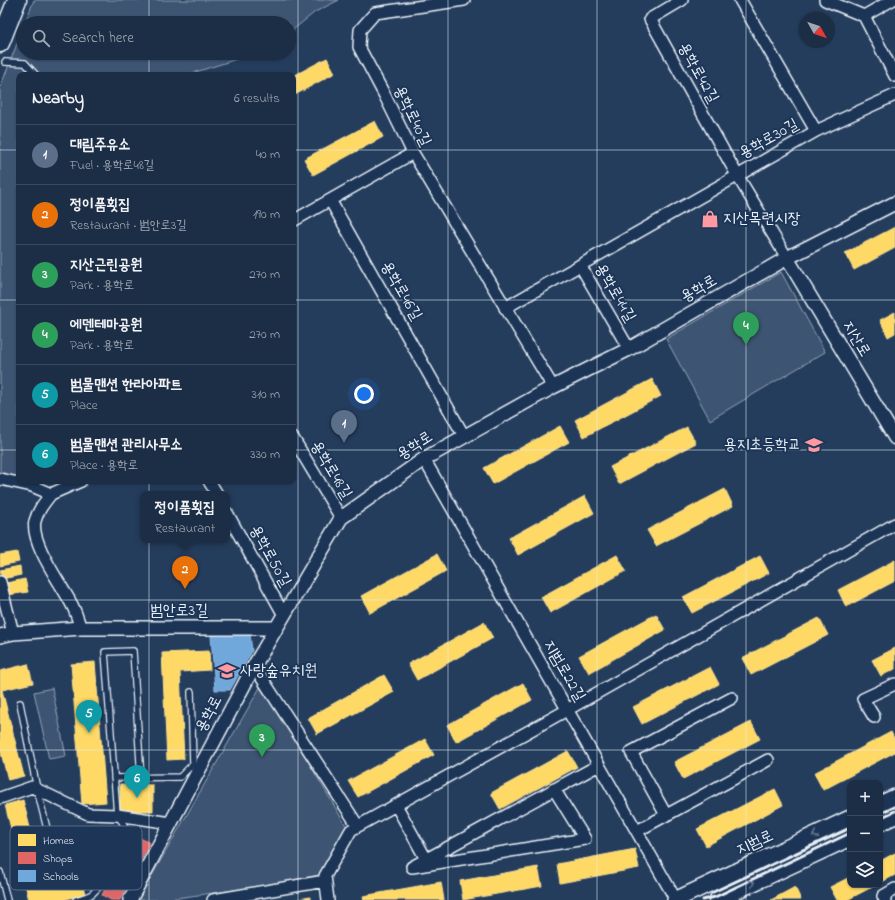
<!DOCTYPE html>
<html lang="en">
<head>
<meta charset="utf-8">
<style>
  body { margin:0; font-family:"Indie Flower","Poor Story",sans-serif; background:#293a51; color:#f1f3f6 }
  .controls { position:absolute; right:12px; bottom:12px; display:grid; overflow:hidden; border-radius:8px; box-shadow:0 1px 3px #0004 }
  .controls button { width:36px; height:36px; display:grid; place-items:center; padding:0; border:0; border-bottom:1px solid #3a4a5f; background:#1c2e46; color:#f1f3f6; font:20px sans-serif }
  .compass { position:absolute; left:799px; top:12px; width:36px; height:36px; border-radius:50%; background:#1c2e46; box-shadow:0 1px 3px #0004; rotate:130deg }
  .you { position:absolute; left:364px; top:394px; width:14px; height:14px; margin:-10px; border:3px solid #fff; border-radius:50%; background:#1a73e8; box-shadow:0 0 0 6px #1a73e833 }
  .badge { display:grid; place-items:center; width:26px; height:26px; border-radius:50%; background:#bca0f2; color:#fff; font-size:13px; font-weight:700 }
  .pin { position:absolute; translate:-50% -33px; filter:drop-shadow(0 1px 2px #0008) }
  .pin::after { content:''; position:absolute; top:21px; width:14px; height:12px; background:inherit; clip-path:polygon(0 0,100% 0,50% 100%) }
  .popup { position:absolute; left:140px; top:491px; width:90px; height:52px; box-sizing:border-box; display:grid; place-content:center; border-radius:8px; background:#1c2e46; filter:drop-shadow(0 1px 3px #0005); font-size:13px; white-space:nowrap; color:#a0a8b3 }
  .popup b { font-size:15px; color:#f1f3f6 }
  .popup::after { content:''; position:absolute; left:50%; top:100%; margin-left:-8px; border:8px solid transparent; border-top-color:#1c2e46 }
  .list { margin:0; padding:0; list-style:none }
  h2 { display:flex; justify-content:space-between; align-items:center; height:52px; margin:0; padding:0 16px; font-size:17px }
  h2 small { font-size:13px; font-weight:400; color:#a0a8b3 }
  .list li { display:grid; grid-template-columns:26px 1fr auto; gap:12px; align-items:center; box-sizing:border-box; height:60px; padding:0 16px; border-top:1px solid #3a4a5f }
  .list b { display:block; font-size:15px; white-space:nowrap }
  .list p { margin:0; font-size:13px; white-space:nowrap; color:#a0a8b3 }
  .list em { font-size:13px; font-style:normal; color:#a0a8b3 }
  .icon { flex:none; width:22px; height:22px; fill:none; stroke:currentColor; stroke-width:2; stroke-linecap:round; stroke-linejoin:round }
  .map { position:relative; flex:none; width:895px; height:900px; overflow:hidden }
  .search { position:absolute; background:#1c2e46; box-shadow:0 1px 3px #0004; left:16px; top:16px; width:280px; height:44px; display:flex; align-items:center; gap:10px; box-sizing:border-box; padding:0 14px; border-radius:22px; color:#a0a8b3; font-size:15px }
  .panel { position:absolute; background:#1c2e46; box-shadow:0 1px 3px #0004; left:16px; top:72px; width:280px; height:412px; border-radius:8px }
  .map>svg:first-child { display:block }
  .green { fill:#3e5472; stroke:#93a2b5 }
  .homes { fill:#ffd966; stroke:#f8e092 }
  .shops { fill:#e06666; stroke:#e29092 }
  .schools { fill:#6fa8dc; stroke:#93bee4 }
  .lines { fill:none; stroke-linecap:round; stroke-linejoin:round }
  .service-casing { stroke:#e8f1f8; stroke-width:8 }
  .minor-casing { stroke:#e8f1f8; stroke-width:14 }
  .tertiary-casing { stroke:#e8f1f8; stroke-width:16 }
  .secondary-casing { stroke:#e8f1f8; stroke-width:18 }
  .trunk-casing { stroke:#e8f1f8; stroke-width:21 }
  .service { stroke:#1d3557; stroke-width:5.5 }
  .minor { stroke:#1d3557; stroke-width:11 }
  .tertiary { stroke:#1d3557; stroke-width:13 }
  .secondary { stroke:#1d3557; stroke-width:15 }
  .trunk { stroke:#1d3557; stroke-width:18 }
  .rail { stroke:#e8f1f8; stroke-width:3 }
  .oneway { stroke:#64778f }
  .grid { fill:none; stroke:#e8f1f8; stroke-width:1; stroke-opacity:0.55 }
  .labels { text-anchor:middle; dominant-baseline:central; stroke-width:4; stroke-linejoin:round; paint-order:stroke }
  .street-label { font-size:16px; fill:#e8f1f8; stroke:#1d3557 }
  .poi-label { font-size:16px; fill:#e8f1f8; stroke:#1d3557; text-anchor:start }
  .key { fill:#1d3557; stroke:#5a6d87; stroke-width:1 }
  .key-label { font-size:11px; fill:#e8f1f8 }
</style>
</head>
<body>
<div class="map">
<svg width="895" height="900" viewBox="0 0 895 900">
  <rect width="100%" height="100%" fill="#253d5d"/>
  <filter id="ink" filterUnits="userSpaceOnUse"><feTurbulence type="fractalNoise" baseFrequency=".025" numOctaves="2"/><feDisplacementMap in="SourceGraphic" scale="8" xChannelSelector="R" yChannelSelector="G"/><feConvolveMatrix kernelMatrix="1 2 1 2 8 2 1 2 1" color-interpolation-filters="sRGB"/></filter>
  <g filter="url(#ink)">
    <!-- green -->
    <path class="green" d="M34,0h305l-24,12 -26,21v-10h-264z
      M23,28v25h233l-70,22h-167v404l-19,-5v-386z
      M781,272l44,80 -115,68 -44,-81z
      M262,684l86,145 -29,46 -56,11 -101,14h-24z
      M52,688l14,68 -17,3 -15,-67z"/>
    <!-- homes -->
    <path class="homes" d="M327,58l8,15 -42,23v-20z
      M375,121l8,16 -70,38 -9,-16z
      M895,227v21l-41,22 -9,-17z
      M895,312v21l-7,4 -8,-17z
      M652,379l9,17 -77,41 -9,-17z
      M560,426l9,16 -76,42 -9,-16z
      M687,427l9,16 -77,41 -9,-17z
      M725,489l8,17 -77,40 -9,-16z
      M585,496l9,17 -76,42 -9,-17z
      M17,552l2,10 -19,4v-11z
      M437,554l9,17 -76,42 -9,-17z
      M617,555l9,16 -76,42 -9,-16z
      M760,556l9,17 -77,40 -9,-16z
      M895,560v21l-49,26 -8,-17z
      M20,566l1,9 -19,4 -2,-9z
      M25,579l3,13 -20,3 -2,-12z
      M656,614l9,16 -76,43 -10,-17z
      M819,618l9,17 -77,40 -9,-17z
      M484,622l9,16 -76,42 -9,-16z
      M895,648v21l-14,7 -9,-16z
      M209,651l1,19 -30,2 4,87 -17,1 -5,-107z
      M95,662l11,140 -24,2 -11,-140z
      M28,664l5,19 -31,7 22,86 -16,4 -8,-31v-78z
      M710,667l9,17 -77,40 -9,-17z
      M384,675l10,17 -77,42 -9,-16z
      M523,683l9,17 -76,42 -9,-17z
      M751,722l9,17 -77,40 -9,-17z
      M891,732l4,8v12l-72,38 -9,-17z
      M425,739l9,16 -76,42 -10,-16z
      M568,751l9,16 -77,42 -9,-16z
      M120,784l33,1v26h-33z
      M775,789l8,16 -77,41 -9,-17z
      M23,800l21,83 36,-9 5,20 -22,6h-34l-24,-95z
      M635,849l4,19 -79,15 -3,-19z
      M895,853v22l-15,8v-22z
      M538,867l4,19 -79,14 -3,-19z
      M850,877v8h26l-29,15h-10l-7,-13z
      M441,882l3,18h-80l-1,-4z
      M795,887l6,13h-30z
      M310,897v3h-17z"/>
    <!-- shops -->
    <path class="shops" d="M134,835l16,8 -30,57h-9l-9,-5z"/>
    <!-- schools -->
    <path class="schools" d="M250,634l2,17 -22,39h-15l-4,-54z"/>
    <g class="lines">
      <!-- service casing -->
      <g class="service-casing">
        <path id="service" d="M5,62l20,1 11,12
          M20,703l17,86 20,79
          M114,778l66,-1 13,-13 -2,-72
          M0,872l7,28
          M76,900c5,-2 13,-3 17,-7 10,-9 34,-46 34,-59 0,-7 -6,-14 -10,-19l-12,-163 28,-1 8,127"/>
      </g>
      <!-- minor casing -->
      <g class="minor-casing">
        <path id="minor" d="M464,0l-89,13 -15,17 -1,17 25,47 29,59 140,234
          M682,0l-32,19 87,156 50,83
          M740,0l76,131
          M825,0l39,16 31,60
          M864,16l28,-16
          M330,200l134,236
          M293,221l120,-68
          M580,265l49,84
          M505,308l311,-177 79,-36
          M293,438l48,80
          M424,459l252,441
          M0,479l32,7 19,8 30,-13
          M209,481l8,13
          M51,494c-7,9 -13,16 -16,27 -5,22 27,64 37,84 4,7 6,16 9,23
          M227,513l57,102
          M0,582l13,51
          M254,666l104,160
          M874,717l-11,-18 32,-15
          M554,789l31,50 -173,28 187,-102
          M0,798l32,-11 56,27 29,1 54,8
          M396,805l30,54
          M666,815l-35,-63 101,-54
          M637,831l131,-71
          M213,900l112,-19
          M328,900l-3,-24 26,-46 216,-120 328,-186
          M885,900l-2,-4 12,-7"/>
      </g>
      <!-- tertiary casing -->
      <g class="tertiary-casing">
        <path id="tertiary" d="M787,258l108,180
          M0,636l13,-3 68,-5h195
          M130,900l124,-234 87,-148 83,-59 129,-72 76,-38 158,-91 108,-55"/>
      </g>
      <!-- secondary casing -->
      <g class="secondary-casing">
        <path id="secondary" d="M880,804l15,-7
          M880,823l15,-7
          M675,900l175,-82
          M717,900l133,-62"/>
      </g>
      <!-- trunk casing -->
      <g class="trunk-casing">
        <path id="trunk" d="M0,43l17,-43"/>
      </g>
      <!-- service -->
      <use href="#service" class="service"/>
      <!-- minor -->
      <use href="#minor" class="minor"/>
      <!-- tertiary -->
      <use href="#tertiary" class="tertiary"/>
      <!-- secondary -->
      <use href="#secondary" class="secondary"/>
      <!-- trunk -->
      <use href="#trunk" class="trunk"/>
      <!-- rail -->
      <path class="rail" d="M880,818l15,-7
        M703,900l12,-3 135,-64"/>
    </g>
    <!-- one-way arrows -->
    <defs><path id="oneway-chevron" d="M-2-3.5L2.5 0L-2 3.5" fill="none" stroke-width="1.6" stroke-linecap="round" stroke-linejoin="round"/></defs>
    <g class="oneway">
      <use href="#oneway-chevron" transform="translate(815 835) rotate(155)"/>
      <use href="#oneway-chevron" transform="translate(752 883) rotate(-25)"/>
    </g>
  </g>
  <!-- grid -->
  <path class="grid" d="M149,0v23M298,0v900M448,0v900M597,0v900M746,0v900M149,53v22M0,150h19M293,150h602M0,300h19M293,300h602M0,450h19M293,450h602M149,481v419M0,600h895M0,750h895"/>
  <!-- icons -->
  <defs>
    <g id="shop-bare" transform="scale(1.38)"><path d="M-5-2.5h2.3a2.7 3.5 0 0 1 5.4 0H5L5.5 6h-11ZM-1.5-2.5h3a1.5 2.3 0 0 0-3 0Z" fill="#ff9aa2" stroke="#1d3557" stroke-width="2.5" paint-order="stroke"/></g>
    <g id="school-bare" transform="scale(1.38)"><path d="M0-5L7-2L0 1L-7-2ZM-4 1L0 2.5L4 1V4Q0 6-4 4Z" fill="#ff9aa2" stroke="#1d3557" stroke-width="2.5" paint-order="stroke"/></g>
  </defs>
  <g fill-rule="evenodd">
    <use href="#shop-bare" x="710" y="219"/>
    <use href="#school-bare" x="814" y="445"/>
    <use href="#school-bare" x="227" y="671"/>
  </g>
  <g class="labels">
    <!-- street labels -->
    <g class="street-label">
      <text transform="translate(698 73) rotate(61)">용학로42길</text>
      <text transform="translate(412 116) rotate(64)">용학로40길</text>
      <text transform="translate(769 139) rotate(-29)">용학로30길</text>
      <text transform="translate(699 289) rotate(-30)">용학로</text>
      <text transform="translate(401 291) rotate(60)">용학로46길</text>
      <text transform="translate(615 293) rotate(60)">용학로44길</text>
      <text transform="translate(856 339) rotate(59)">지산로</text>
      <text transform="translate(415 446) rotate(-33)">용학로</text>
      <text transform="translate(331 470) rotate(59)">용학로48길</text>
      <text transform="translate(270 556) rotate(61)">용학로50길</text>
      <text x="179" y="611">범안로3길</text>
      <text transform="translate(564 671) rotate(60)">지범로22길</text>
      <text transform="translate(209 714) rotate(-62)">용학로</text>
      <text transform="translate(755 843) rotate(-25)">지범로</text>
    </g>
    <!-- poi labels -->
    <g class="poi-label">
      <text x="723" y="219">지산목련시장</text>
      <text x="801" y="445" text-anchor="end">용지초등학교</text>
      <text x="240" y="671">사랑숲유치원</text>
    </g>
  </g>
  <!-- legend -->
  <rect x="10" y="826" width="132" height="64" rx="6" class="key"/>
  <rect x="18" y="834" width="18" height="12" fill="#ffd966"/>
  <rect x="18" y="852" width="18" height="12" fill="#e06666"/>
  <rect x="18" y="870" width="18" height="12" fill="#6fa8dc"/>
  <g class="key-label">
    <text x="43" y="844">Homes</text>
    <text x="43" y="862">Shops</text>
    <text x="43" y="880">Schools</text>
  </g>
</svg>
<div class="controls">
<button>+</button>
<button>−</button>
<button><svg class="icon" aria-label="layers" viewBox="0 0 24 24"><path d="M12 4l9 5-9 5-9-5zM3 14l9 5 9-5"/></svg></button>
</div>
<svg class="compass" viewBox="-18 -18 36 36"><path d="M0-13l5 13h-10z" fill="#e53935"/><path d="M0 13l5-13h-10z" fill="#a0a8b3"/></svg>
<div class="you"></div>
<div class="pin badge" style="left:344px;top:443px;background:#5c6f8a">1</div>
<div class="pin badge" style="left:185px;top:589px;background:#e8710a">2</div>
<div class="popup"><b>정이품횟집</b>Restaurant</div>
<div class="pin badge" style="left:262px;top:757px;background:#2e9e5b">3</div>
<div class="pin badge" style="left:746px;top:345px;background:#2e9e5b">4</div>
<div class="pin badge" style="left:89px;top:733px;background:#0f9aa8">5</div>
<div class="pin badge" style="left:137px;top:798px;background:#0f9aa8">6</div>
<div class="search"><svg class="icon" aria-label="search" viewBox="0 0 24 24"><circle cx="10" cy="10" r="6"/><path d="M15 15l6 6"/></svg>Search here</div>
<section class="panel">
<h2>Nearby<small>6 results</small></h2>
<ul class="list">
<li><span class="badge" style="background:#5c6f8a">1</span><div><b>대림주유소</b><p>Fuel · 용학로48길</p></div><em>40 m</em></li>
<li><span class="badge" style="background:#e8710a">2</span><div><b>정이품횟집</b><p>Restaurant · 범안로3길</p></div><em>190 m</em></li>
<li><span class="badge" style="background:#2e9e5b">3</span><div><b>지산근린공원</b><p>Park · 용학로</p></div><em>270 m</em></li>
<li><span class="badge" style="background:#2e9e5b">4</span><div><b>에덴테마공원</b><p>Park · 용학로</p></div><em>270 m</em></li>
<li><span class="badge" style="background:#0f9aa8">5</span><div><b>범물맨션 한라아파트</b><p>Place</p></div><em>310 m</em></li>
<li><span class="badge" style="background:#0f9aa8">6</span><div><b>범물맨션 관리사무소</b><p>Place · 용학로</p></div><em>330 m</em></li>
</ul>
</section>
</div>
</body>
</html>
